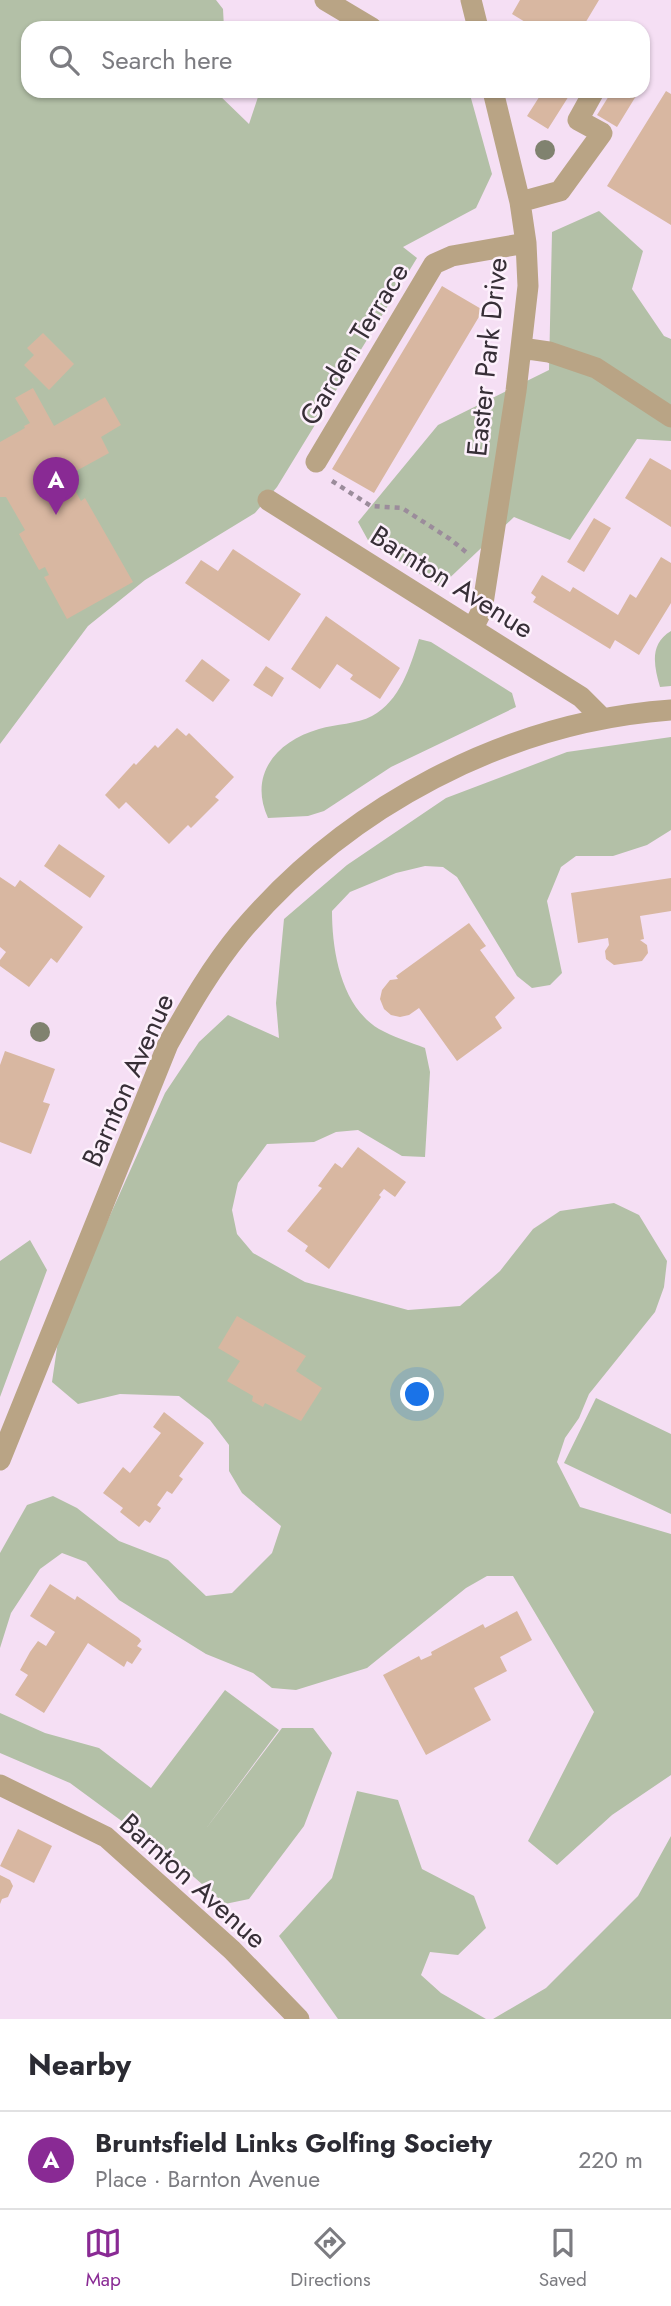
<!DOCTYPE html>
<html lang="en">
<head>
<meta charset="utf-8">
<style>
  body { margin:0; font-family:Jost,sans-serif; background:#f2f2f3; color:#2b2b33 }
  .you { position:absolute; left:418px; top:1395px; width:24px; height:24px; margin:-18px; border:5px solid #fff; border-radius:50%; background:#1a73e8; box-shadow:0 0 0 10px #1a73e833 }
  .badge { display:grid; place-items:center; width:46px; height:46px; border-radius:50%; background:#892a94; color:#fff; font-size:23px; font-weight:700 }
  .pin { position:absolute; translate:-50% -58px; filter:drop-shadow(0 2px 4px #0008) }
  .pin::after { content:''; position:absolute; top:37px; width:24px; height:21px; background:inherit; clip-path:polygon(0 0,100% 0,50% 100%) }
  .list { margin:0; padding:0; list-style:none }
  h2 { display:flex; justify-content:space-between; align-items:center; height:91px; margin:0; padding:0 28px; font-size:30px }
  h2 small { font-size:23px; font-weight:400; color:#7c7c81 }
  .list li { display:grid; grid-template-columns:46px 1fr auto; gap:21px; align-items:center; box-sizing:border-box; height:98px; padding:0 28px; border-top:2px solid #e1e1e2 }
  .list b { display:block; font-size:26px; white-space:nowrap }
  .list p { margin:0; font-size:23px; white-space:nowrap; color:#7c7c81 }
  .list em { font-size:23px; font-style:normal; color:#7c7c81 }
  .icon { flex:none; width:38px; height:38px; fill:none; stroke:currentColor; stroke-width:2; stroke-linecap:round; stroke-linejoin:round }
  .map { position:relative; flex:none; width:671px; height:2019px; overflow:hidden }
  .search { position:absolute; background:#fff; box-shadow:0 2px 5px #0004; left:21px; right:21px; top:21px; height:77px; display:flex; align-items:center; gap:18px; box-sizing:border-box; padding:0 24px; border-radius:21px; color:#7c7c81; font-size:26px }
  .sheet { height:189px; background:#fff }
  nav { display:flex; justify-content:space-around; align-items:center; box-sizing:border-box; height:98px; border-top:2px solid #e1e1e2; background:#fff; font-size:19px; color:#7c7c81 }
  nav a { display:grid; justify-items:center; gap:4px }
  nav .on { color:#892a94 }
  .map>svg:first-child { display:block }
  .green { fill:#b3c0a7 }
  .building { fill:#d8b7a1 }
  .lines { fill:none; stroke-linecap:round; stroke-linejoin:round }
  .path { stroke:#9b8c9b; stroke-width:4.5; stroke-dasharray:5 5; stroke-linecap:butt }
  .minor { stroke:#b9a485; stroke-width:21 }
  .tree { fill:#80826f }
  .labels { text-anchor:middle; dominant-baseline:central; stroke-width:5; stroke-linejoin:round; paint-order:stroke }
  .street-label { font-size:28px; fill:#372f37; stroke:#fdf0fc }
</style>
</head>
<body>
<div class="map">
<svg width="671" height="2019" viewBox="0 0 671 2019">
  <rect width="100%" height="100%" fill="#f5dff4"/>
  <!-- green -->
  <path class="green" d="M0,0h216l7,9 1,19h-196v63h187l34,33 9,-27 11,-6h200l23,83 -16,34 -73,39 14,11 -140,229 -22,26 -110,67 -57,46 -88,118z
    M599,211l44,40 -11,38 32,47 7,3v102l-34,-2 -67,101 -56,-23 -74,70 -71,-45 -11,-20 80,-97 111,-55 3,-138z
    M671,631v55l-11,1c-6,-21 -11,-43 11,-56z
    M419,639l12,3 81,51 4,14 -125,60 -67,44 -16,5 -40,2c-20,-44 9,-77 51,-89 17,-5 38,-5 53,-13 28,-15 38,-49 47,-77z
    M671,737v93l-24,15 -34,11h-37l-15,11 -14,34 15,72 -12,12 -18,3 -15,-12 -60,-99 -14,-10 -18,-1 -29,7 -46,19 -18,19c0,40 9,95 47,118 14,8 31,13 46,19l5,24 -5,85 -23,-1 -44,-26 -22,2 -22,10 -47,2 -29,39 -6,27 5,24 16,19 52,29 103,28 52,-4 40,-35 33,-42 27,-18 54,-8 25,12 28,46 -3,26 -9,25 -66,82 -10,24 -14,20 -8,24 23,45 91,27v241l-59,40 -55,50 -29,-24 66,-129 -81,-136h-26l-21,12 -99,80 -71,22 -24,-2 -19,-15 -47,-19 -87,-54 -33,-38 -24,-9 -22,16 -29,44 -11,35v-95l27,-48 26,-9 24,12 42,33 49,19 38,36 26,-3 40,-40 9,-27 -39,-33 -13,-22v-26l-19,-25 -31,-24 -59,-2 -42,10 -26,-22 6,-41 36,-90 71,-158 34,-51 29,-27 51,23 -3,-35 8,-84 63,-54 99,-67 121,-46z
    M30,1240l17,30 -47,127v-136z
    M596,1398l75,36v80l-107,-51z
    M225,1690l54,40 -74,100 77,-102h31l19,25 -28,73 -55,73 -24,5 -53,-46 -102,-75 -70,-30v-40l45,20 54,15 52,40z
    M357,1791l41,9 24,69 52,27 12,32 -28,27 -28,-3 -9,23 20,18 45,26h-148l-59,-83 53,-58z
    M671,1836v183h-178l53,-31 92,-92z"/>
  <!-- building -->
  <path class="building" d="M520,0h79l-15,25 -2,-2 -3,5h-44l-23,-14z
    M543,91h29l-24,38 -21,-13z
    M612,91h16l8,5 -19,31 -20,-12z
    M666,91l5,3v131l-64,-39z
    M442,286l41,24 -109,183 -42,-24z
    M43,333l31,31 -25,26 -25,-25 10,-10 -7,-7z
    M33,388l21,38 51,-29 16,28 -20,12 8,16 -42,23 14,25 4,-3 48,84 -66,37 -23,-42 5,-2 -4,-8 -6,3 -20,-36 6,-4 -19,-33h-6v-55l25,-14 -1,-2 6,-3 -15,-25z
    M650,458l21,12v57l-46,-29z
    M594,518l17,10 -27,44 -17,-10z
    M233,549l68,45 -32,47 -84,-58 16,-23 17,11z
    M661,557l10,6v40l-32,52 -24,-15 -5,9 -77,-47 3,-5 -5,-4 11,-18 28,17 3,-5 45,28 12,-21 6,4z
    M326,616l74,52 -20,31 -30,-20 3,-4 -16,-11 -17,25 -29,-20z
    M202,659l28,21 -17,22 -28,-21z
    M266,666l18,12 -12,19 -19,-12z
    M177,728l9,8 3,-3 45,44 -19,20 4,3 -28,28 -3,-3 -19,19 -43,-42 -7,7 -14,-14 29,-32 2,2 19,-20 3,3z
    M59,844l46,32 -15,22 -46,-32z
    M0,877l15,10 5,-7 63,47 -26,36 -6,-5 -22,29 -29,-21v-6l6,-8 -6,-5z
    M671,878v33l-31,5 4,23 -4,1 7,5 1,8 -6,8 -28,4 -8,-6 -1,-8 4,-6 -1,-7 -30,5 -7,-50z
    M469,923l17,23 -6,4 35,48 -20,19 7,11 -45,33 -38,-53 -10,7 -9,2 -9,-2 -7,-6 -4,-10 2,-9 8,-10 8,-1 -2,-3z
    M5,1051l50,18 -12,33 7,2 -19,50 -31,-12v-77z
    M358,1147l48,35 -11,15 -11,-8 -5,6 2,2 -52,72 -24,-18 3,-5 -21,-15 35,-43 -4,-2 17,-23 7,5z
    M237,1316l69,40 -10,15 26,17 -21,33 -36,-18 -2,4 -11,-6 1,-5 -26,-15 13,-20 -22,-13z
    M164,1412l40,31 -25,33 4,3 -11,15 -5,-3 -10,14 4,3 -11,15 -5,-3 -6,7 -19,-15 3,-4 -20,-15 20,-26 7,6 31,-40 -8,-6z
    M50,1584l25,16 2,-4 62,42 2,3 -4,5 5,3 -10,15 -5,-3 -3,6 -36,-24 -44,70 -29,-18 13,-20 -8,-5 10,-18 8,-11 8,5 9,-14 -25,-16z
    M517,1611l15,29 -32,17 7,14 -33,17 17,32 -65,35 -43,-80 36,-19 2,4 11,-5 -1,-3 52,-28 2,4z
    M18,1829l34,17 -18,37 -34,-17z
    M0,1875l10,5 3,6 -5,11 -6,2 -2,5z"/>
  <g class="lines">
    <!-- path -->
    <path class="path" d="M332,481l39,25 31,2 48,31 16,13"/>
    <!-- minor -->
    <path class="minor" d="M325,0l47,28
      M471,0l7,28
      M520,202l40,-11 42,-58 -24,-13 15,-27
      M521,348l28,4 47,16 75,49
      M316,462l118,-198 18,-8 74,-13
      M268,500l313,197 21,21
      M473,628l9,-18 34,-219 12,-105 -2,-43 -6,-41 -27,-111
      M0,1460l168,-416c22,-39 44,-77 72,-111 107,-127 266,-211 431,-223
      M0,1785l106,52 126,113 67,69"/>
  </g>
  <!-- trees -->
  <g class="tree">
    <circle cx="545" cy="150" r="10"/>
    <circle cx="40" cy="1032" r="10"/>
  </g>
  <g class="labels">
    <!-- street labels -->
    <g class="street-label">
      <text transform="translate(354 344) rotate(-59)">Garden Terrace</text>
      <text transform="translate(487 357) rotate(-84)">Easter Park Drive</text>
      <text transform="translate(452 582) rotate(32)">Barnton Avenue</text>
      <text transform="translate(128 1080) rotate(-66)">Barnton Avenue</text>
      <text transform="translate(193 1881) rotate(42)">Barnton Avenue</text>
    </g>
  </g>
</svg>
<div class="you"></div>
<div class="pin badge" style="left:56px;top:515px">A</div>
<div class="search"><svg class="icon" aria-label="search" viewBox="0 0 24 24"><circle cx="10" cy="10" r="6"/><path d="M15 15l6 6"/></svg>Search here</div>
</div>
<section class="sheet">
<h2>Nearby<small></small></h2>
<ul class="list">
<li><span class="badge">A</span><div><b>Bruntsfield Links Golfing Society</b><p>Place · Barnton Avenue</p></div><em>220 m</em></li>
</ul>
</section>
<nav>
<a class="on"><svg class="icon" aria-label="map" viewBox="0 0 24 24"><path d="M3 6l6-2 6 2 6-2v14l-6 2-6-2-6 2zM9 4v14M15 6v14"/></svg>Map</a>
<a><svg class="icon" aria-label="directions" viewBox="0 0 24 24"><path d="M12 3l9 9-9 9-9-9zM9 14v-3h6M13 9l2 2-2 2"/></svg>Directions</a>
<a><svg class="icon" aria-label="saved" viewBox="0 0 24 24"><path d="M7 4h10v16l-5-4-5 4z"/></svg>Saved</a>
</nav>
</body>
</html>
